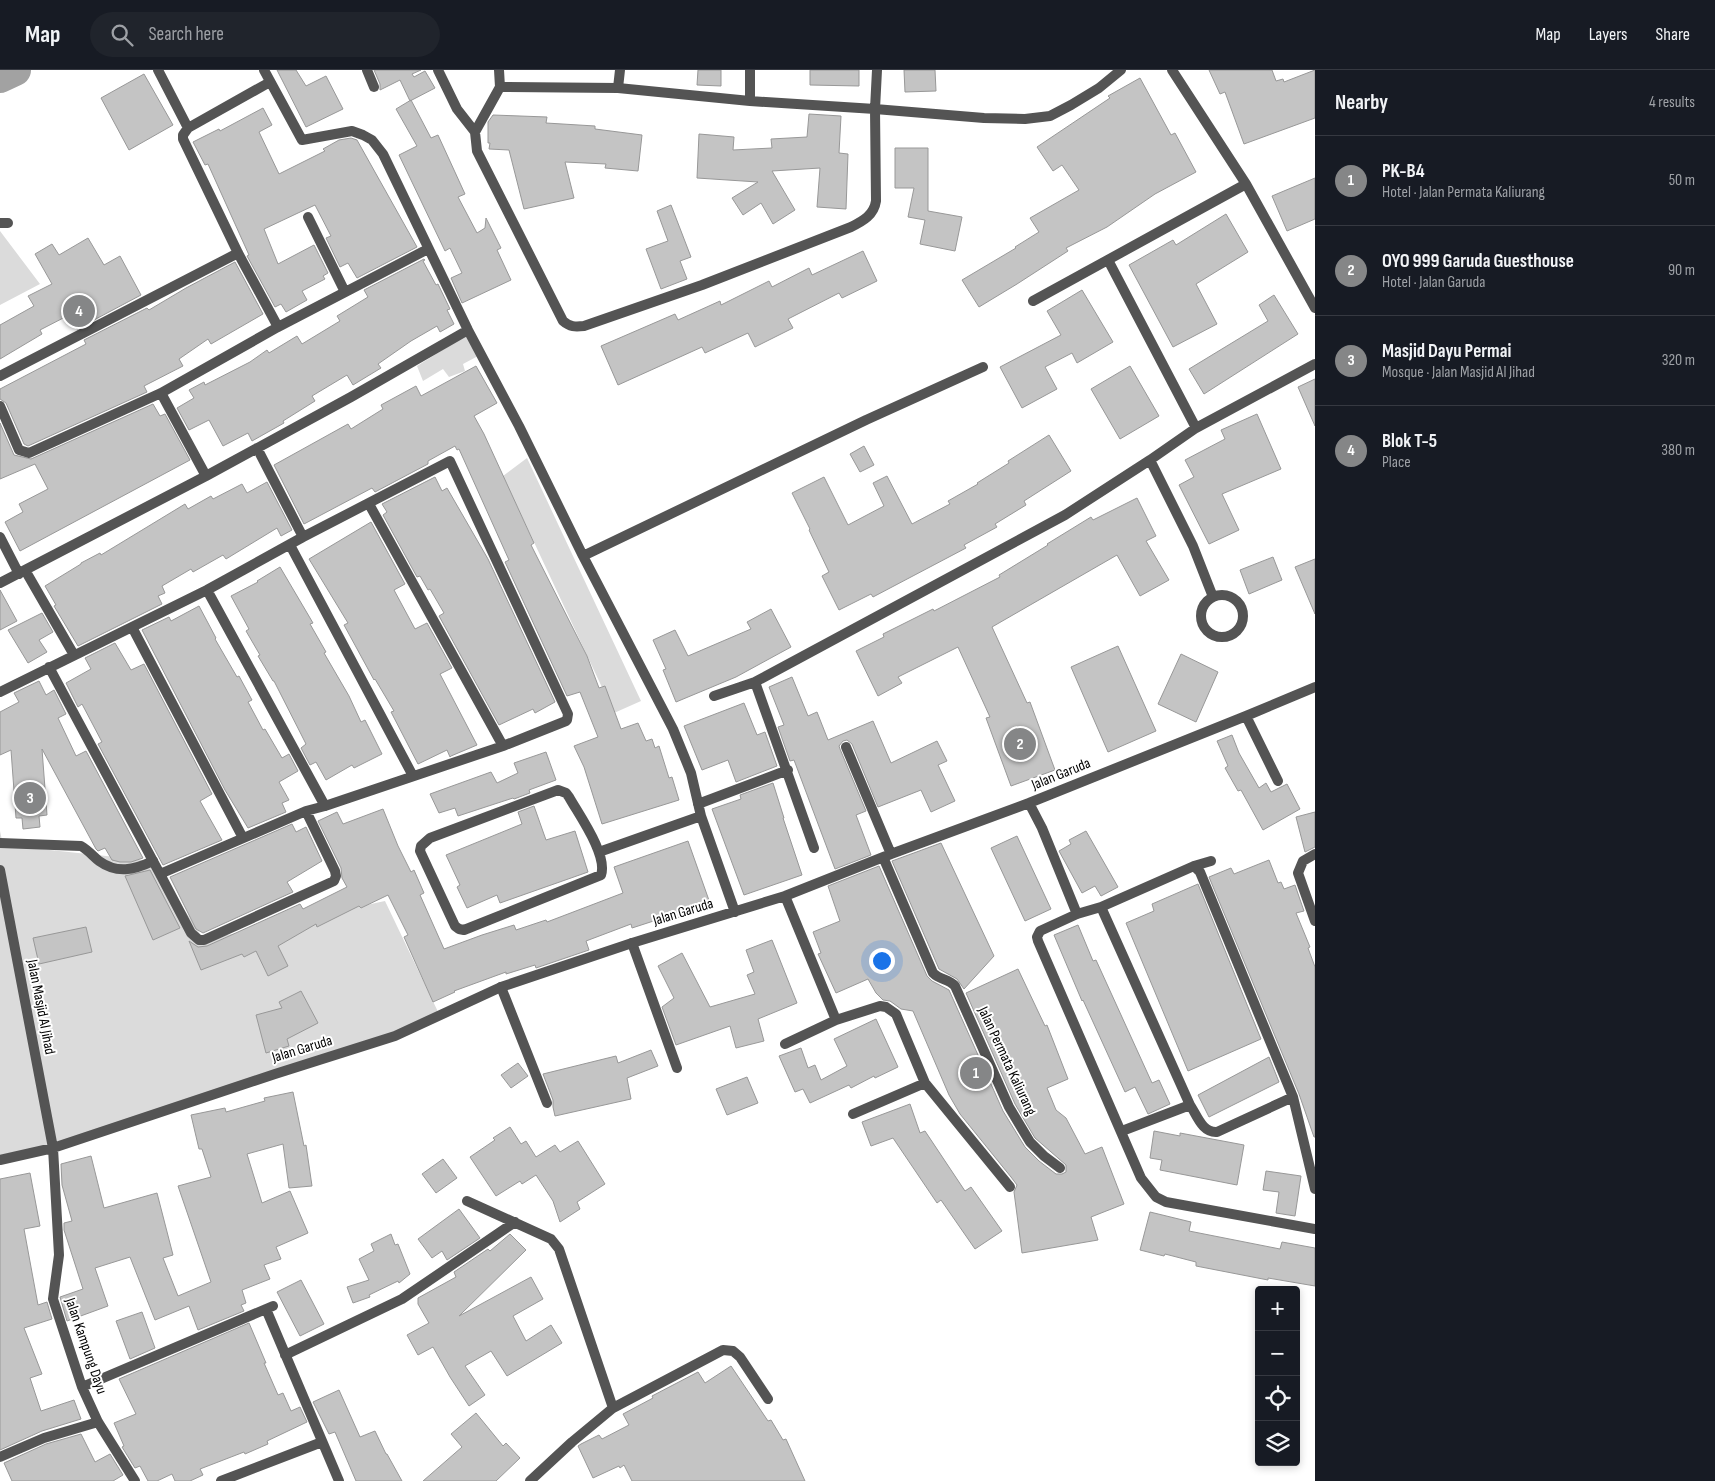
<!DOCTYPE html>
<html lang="en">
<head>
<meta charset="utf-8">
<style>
  body { margin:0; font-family:"Sofia Sans Condensed",sans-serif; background:#20242c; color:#f1f3f6 }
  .controls { position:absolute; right:15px; bottom:15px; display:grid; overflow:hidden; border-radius:5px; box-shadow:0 2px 8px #0003 }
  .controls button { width:45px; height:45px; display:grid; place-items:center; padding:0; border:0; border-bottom:1px solid #363941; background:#171b24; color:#f1f3f6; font:25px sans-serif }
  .you { position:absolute; left:881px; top:890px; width:18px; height:18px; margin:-12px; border:4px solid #fff; border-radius:50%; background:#1a73e8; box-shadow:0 0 0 8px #1a73e833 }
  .badge { display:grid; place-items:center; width:32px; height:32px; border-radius:50%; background:#858687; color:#fff; font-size:16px; font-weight:700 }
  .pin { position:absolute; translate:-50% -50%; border:2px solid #fff; box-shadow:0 1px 5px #0006 }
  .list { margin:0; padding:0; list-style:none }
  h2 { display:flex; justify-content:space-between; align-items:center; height:65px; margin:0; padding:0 20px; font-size:21px }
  h2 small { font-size:16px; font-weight:400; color:#9ea1a6 }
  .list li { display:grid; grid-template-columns:32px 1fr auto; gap:15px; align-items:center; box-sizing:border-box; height:90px; padding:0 20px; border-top:1px solid #363941 }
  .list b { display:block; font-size:19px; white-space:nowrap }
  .list p { margin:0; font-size:16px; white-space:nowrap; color:#9ea1a6 }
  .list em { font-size:16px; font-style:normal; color:#9ea1a6 }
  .icon { flex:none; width:28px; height:28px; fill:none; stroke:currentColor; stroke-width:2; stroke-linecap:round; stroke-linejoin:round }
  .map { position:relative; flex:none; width:1315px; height:1411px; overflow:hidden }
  header { display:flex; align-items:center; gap:30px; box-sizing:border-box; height:70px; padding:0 25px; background:#171b24; border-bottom:1px solid #363941 }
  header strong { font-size:24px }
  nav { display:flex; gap:28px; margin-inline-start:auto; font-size:18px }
  .search { width:350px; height:45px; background:#20242c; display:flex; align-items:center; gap:12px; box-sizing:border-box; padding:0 18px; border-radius:28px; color:#9ea1a6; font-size:19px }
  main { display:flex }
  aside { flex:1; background:#171b24 }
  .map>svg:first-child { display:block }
  .green { fill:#dbdbdb }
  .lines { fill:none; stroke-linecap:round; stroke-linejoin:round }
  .river { stroke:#a2a2a2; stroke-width:32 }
  .building { fill:#c4c4c4; stroke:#989898 }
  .service { stroke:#545454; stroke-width:10 }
  .minor { stroke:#545454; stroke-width:10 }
  .labels { text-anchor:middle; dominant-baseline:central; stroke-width:4; stroke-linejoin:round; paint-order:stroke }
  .street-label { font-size:15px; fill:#000; stroke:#fff }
</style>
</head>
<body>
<header>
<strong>Map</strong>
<div class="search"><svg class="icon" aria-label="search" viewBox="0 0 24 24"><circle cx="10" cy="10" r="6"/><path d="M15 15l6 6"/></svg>Search here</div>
<nav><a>Map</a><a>Layers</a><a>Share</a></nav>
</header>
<main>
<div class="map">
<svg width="1315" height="1411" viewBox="0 0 1315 1411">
  <rect width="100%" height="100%" fill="#fff"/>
  <!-- green -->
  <path class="green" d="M0,161l40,53 -40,21z
    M468,264l10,22 -15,8 2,7 -16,6 -6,-8 -20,12 -6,-15z
    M527,388l114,243 -27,12 -111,-237z
    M0,761l3,14 150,16 51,79 181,-39 55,115 -45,20 -395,124z"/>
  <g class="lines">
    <!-- river -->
    <path class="river" d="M0,7l15,-7"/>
  </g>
  <!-- building -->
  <path class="building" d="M277,0h19l10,16 20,-10 17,33 -37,18z
    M374,0h47l-9,4 2,3 11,-6 10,17 -25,13 -10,-21 -20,10v-6z
    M698,0h23v16l-24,-1z
    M810,0h49v16l-49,-1z
    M904,0h31l1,21 -31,1z
    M1209,0h63l4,11 7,-2 1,3 31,-12v48l-71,26 -19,-52 -5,2z
    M144,4l29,51 -44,25 -28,-52z
    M1140,8l31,57 4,-2 21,39 -41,22 -48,33 -41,21 2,3 -51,33 -38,23 -17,-27 54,-32 -1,-1 24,-15 -9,-14 49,-28 -17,-25 -9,6 -16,-24 73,-49 -2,-2z
    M411,30l20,38 7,-3 27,59 -7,3 19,36 8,-5 1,-10 15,30 -4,2 14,30 -49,23 -11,-25 11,-5 -12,-25 -5,3 -46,-96 18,-9 -21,-37z
    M263,38l9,17 -13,7 20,42 46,-23 -2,-2 16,-9 12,-2 6,2 60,107 -60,31 -9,-15 -8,4 -14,-29 5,-2 -16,-31 -51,24 14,35 36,-19 14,28 -5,3 2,3 -23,12 5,9 -21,12 -5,-8 -6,3 -28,-51 2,-1 -41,-91 -3,1 -12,-23 26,-13 1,2z
    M809,44l32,2 -2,37 9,1 -2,55 -29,-2 3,-39 -48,3 23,39 -22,14 -12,-21 -18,12 -11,-17 26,-16 -61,-4 2,-44 35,3 -1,13 39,-2 -1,-9 36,-2z
    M493,45l54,2 -1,6 49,3v3l47,6 -4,36 -33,-3 1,-4 -41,-2 9,36 -50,11 -15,-59 -20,-1 1,-6h-2v-21z
    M895,78h33v63l34,6 -7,34 -35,-7 5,-24 -17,-3 6,-29h-19z
    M1315,108v41l-28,12 -15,-35z
    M671,135l20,52 -11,4 7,18 -26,10 -15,-40 22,-8 -11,-30z
    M1226,144l22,38 -52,32 21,40 -44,23 -44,-82 44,-25 3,5z
    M88,168l16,27 16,-9 21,39 -64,34 -8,-14 -29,15 2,4 -42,25v-34l34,-19 -6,-10 24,-12 -17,-30 17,-10 7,11z
    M863,181l14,30 -35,17 -3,-5 -51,26 5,9 -38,19 -7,-14 -43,20 -3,-6 -84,38 -17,-39 74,-32 3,6 42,-19 1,4 48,-24 3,6 37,-19 3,7z
    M424,189l1,1 -2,1 13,24 2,-1 12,25 -3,1 7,14 -14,8 -3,-6 -26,15 -33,23 3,4 -28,17 -6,-10 -35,21 3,5 -32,20 1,2 -32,18 -4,-8 -25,13 -14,-26 -20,10 -12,-22 17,-10 -5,-8 15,-8 1,3 45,-23 17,-12 2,3 28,-17 5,8 38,-23 -3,-5 31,-19 -4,-7z
    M235,192l28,52 -52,30 -3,-5 -29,20 4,7 -39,20 3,6 -119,54 -4,-2 -18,-41 -6,-4v-10l86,-45 -2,-4 63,-32 2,2 37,-22z
    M1082,220l31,52 -36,21 -5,-10 -27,14 12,22 -35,19 -22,-41 61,-32 -14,-24z
    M1274,225l24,39 -94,60 -15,-25 79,-48 -9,-16z
    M476,296l21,37 -23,13 10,18 50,109 -3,2 56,111 12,32 6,-2 16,43 17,-6 8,18 6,-2 3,9 4,-2 10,32 3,-1 7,23 -77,24 -18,-57 -10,-21 24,-9 -18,-45 -13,4 -62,-134 4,-2 -50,-111 -2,1 -2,-4 -27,15v3l-53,28 -3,-4 -68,36 -30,-59 74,-41 3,5 32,-20 -2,-4 35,-19 5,10z
    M1130,296l29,50 -39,23 -29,-50z
    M1315,309v47l-17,-39z
    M153,334l7,12 5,-2 25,46 -170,91 -15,-29 18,-10 -4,-8 29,-15 -13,-25 -35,15v-56l14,32 17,4z
    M1257,344l24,55 -59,25 17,36 -30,14 -30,-59 15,-8 -9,-17 40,-21 -4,-9z
    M1049,365l22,36 -47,30 2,4 -31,19 2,3 -33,18 2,3 -93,49 -2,-3 -32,16 -17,-34 7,-4 -20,-42 1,-1 -18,-36 32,-16 24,48 36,-19 -11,-23 14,-7 25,48 38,-20 -2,-3 30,-17 -1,-1 32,-20 -1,-2z
    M864,376l10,19 -14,7 -10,-18z
    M435,407l7,14 5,-3 41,71 67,143 -20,11 -2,-4 -34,16 -60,-109 5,-3 -14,-24 -2,1 -8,-14 -3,1 -34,-62 4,-3 -5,-8z
    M267,412l25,48 -11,6 -4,-8 -51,31 -3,-4 -30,17 -2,-3 -29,17 3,7 -7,3 4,8 -84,42 -24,-40 2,-1 -11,-19 36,-22v-1l19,-10 1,2 84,-51 3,5 23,-13 2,3 29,-15 5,9z
    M1137,428l19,38 -10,5 23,39 -29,16 -23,-41 -125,72 35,76 3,-1 25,68 -44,16 -25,-68 4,-1 -32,-70 -60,30 4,6 -24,13 -22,-45 28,-14 -1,-3 50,-25 1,2 66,-34 -1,-2 49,-30 -1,-1 44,-27 2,3z
    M371,452l34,62 -11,6 21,39 12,-6 25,45 -12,6 37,71 -26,11 -1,1 -3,-7 -29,14 -27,-52 3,-1 -19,-32 -1,1 -30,-55 4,-2 -39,-64z
    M1273,487l9,23 -33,14 -9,-24z
    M1315,489v55l-20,-47z
    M280,497l33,56 -3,1 16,28 -2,1 25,43 12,26 4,-2 17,34 -28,14 -2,-3 -26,15 -10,-18 -6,3 -9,-17 5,-4 -32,-63h-1l-15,-25 2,-1 -14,-24 3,-2 -18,-33 27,-14 -1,-1z
    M0,520l17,31 -17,9z
    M199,536l17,32 -1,1 22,38 2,-1 13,24 -4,2 15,28 2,-1 17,29 7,-4 9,17 -19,11 10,18 -7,3 4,9 -38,16 -23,-38 -83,-160 27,-13 2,4z
    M771,539l20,38 -55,30 -60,25 -13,-32 3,-1 -13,-29 22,-10 13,26 63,-27 -4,-7z
    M42,543l11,19 -14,8 8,12 -19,11 -20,-33z
    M115,573l16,27 13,-6 68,130 -12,7 22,39 -59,25 -65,-121 4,-2 -20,-38 -4,3 -12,-24 25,-14 -6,-11z
    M1118,576l38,85 -48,21 -37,-85z
    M1181,584l37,18 -22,50 -38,-18z
    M792,607l16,39 9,-4 11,28 45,-19 18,42 46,-22 10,20 -9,4 17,36 -24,11 -10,-22 -43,17 -26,-63 -5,-4 -4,1 -4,5 1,3 26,62 -10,4 15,40 -36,14 -41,-109 -4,1 -12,-34 6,-2 -15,-38z
    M39,611l7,14 8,-5 12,24 -8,4 18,38 10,-5 57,107 -12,4h-11l-8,-2 -7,-12 -7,3 -2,-2 -54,-100 5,66 -8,1 1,11 -17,2 -1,-11h-6l-5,-68 -11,5v-43l19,-10 -5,-9z
    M744,633l13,32 8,-3 12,34 -41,16 -8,-22 -26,10 -18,-44z
    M1232,665l7,18 20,35 7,-5 5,9 16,-8 13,25 -37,21 -22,-40 -3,1 -13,-23 3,-2 -11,-25z
    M546,682l10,28 -27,10 1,3 -16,6 -1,-1 -55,18 -3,-8 -16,5 -9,-19 61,-22 6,11 21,-10 -4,-10z
    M773,713l11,35h-1l19,57 -58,20 -32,-86 29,-10 -1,-4z
    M534,736l12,34 29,-9 13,41 -88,31 -3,-8 -30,13 -10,-21 3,-2 -14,-30 76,-31 -4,-12z
    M383,739l15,37 13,26 3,-2 10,23 -4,2 24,54 38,-14 32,-10 2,5 30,-10 1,2 76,-29 -9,-26 74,-26 23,65 -37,13 -2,-4 -40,13 -1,-4 -45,17 3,9 -53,18 -1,-3 -29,9v-2l-52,19 1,1 -22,10 -29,-65 4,-2 -20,-40 -27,13 -2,-2 -42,21 -1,-3 -38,22 10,20 -20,10 -12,-25 -12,6 -2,-3 -41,16 -12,-29 9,6 9,-1 93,-42 3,5 44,-22 -5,-9 -1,-10 -23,-47 19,-9 6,12z
    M1315,742v35l-10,5 -9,-35z
    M292,754l4,8 10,-5 16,34 -35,21 6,10 -90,41 -7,-4 -26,-52z
    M1086,761l32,56 -17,9 -6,-10 -13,7 -23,-42 12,-7 -2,-4z
    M1017,766l34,73 -26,12 -34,-73z
    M941,773l53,113 -30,33 -7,-10 -18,-10 -47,-108z
    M1269,790l9,23 3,-1 3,7 11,-4 9,26 -8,2 14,34 -2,1 7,19v170h-1l-15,-43 -90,-217 22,-9 3,6z
    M879,796l48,110 5,5 17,9 54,121 22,36 14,14 17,13h6l4,-2v-7l-31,-27 -20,-34 -49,-111 52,-24 27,57 2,-1 21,54 -21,9 9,22 10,8 19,36 17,-7 22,57 -33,13 7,23 -76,13 -8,-61 3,-7 -6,-8 -51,-63 -11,-19 -36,-84 -12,-2 -11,-8 -7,-1 -7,-7 -8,-14 -32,14 -18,-39 3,-1 -8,-21 27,-11 -12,-35z
    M150,800l30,58 -27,12 -28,-64z
    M1198,814l63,155 -73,32 -62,-148 28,-12 -2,-7z
    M1078,855l15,36 3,-1 56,123 7,-3 11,24 -22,10 -13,-27 -10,5 -42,-92 -1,1 -28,-66z
    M86,857l6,25 -53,12 -6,-26z
    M772,870l25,63 -39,16 6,22 -28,7 -6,-22 -54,19 -14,-38 12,-9 -16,-32 24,-13 28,54 45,-13 -8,-19 7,-3 -8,-22z
    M301,921l17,32 -31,16 2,7 -23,7 -10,-38 26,-7 -3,-6z
    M876,949l22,48 -23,11 -1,-2 -23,12 -2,-3 -39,18 -7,-14 -8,3 -16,-36 22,-8 7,20 7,-3 6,15 26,-14 -13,-27z
    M651,980l7,16 -31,12 4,21 -76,17 -2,-9v-7l-10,-26 73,-18 2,7z
    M1269,987l10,25 -70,35 -11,-22z
    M518,993l10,13 -17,12 -10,-13z
    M747,1007l11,26 -31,12 -11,-26z
    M293,1022l11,54 2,-1 6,41 -23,2 -6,-44 -36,10 15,49 28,-12 18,42 -32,14 5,12 -17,6 6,14 -28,11 4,13 -5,2 3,6 -46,19 -9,-24 -34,14 -25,-63 -35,11 13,38 -41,15 -7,-24 23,-8 -19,-59v-7l8,-2 -10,-36 -1,-21 30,-8 13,52 53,-15 16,62 -10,3 15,38 33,-14 -33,-96 33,-9 -9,-28h-3l-8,-34 34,-7 1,4 39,-11 -1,-3z
    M910,1034l10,29 5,-2 40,60 6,-4 31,44 -27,18 -34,-49 -4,3 -44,-65 -22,8 -9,-24z
    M510,1057l11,17 5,-3 10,16 19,-12 5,7 18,-11 27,43 -28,18 3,7 -20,13 -7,-21 -17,-26 -14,9 -2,-3 -24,15 -26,-39 25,-17 -2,-2z
    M1154,1061l26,5v-3l64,12 -7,40 -77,-15 2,-10 -12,-2z
    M443,1089l14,19 -21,15 -14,-19z
    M1266,1101l35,5 -6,40 -19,-3 3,-21 -16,-2z
    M30,1103l10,53 -16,3 14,76 9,-3 5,17 -28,9 18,46 -12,4 11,33 33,-11 7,19 -39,12 -42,19v-271z
    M459,1139l21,29 -33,22 -5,-9 -10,7 -14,-19z
    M1150,1142l41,10 -2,9 91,18 2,-7 33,6v38l-47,-8v2l-72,-14v-4l-31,-8 -1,2 -24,-6z
    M391,1164l4,11 3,-1 12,30 -11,9 -1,-2 -29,14 1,2 -17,6 -6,-16 22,-7 -10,-21 15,-8 -3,-7z
    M510,1164l16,16 -67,66 72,-39 12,22 -30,17 13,25 25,-16 11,18 -55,33 -16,-25 -26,15 20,29 -16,11 -19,-29 -17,-30 -15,8 -11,-20 22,-12 -11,-19v-6l38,-21 -2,-5 34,-23 2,2z
    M301,1210l23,44 -24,12 -23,-44z
    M142,1242l13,36 -25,11 -14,-38z
    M249,1253l17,40h-2l14,32 5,-2 8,18 9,-4 7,15 -40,19 1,3 -23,10 -1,-2 -44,17 3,6 -13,6h-15l-3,-7 -15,7h-9l-8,-15 -5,2 -13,-21 2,-1 -10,-23 22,-9 -17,-35z
    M731,1296l37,55 3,-1 12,20 3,-1 19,42h-173l-8,-16 -4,3 -1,-2 -26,12 -15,-32 3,-2 18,-9 3,4 27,-14 -6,-11 30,-16 -1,-2 46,-24 7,11z
    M339,1320l21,47 15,-6 11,23h1l15,27h-46l-21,-49 -6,2 -16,-32z
    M476,1343l27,33 3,-3 14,15 -24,23h-73l39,-34 -11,-13z
    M81,1364l14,28 15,-8 13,21 -10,6h-101l-8,-18 42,-19z"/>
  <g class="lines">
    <!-- service -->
    <path class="service" d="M0,773l81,3c7,4 12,10 18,15 18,13 35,9 54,0
      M632,873l45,125
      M501,917l46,116"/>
    <!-- minor -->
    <path class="minor" d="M158,0l30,58
      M264,0l38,70 50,-9 11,4 9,5 11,14 85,176 51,96 64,130 90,173 18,44 10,43 34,96
      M367,0l7,17
      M438,0l19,39 18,23
      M499,0l1,17 -25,45 2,19 86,170c7,6 12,6 21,5l118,-41 149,-58c12,-6 23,-12 25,-26l-1,-92 2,-39
      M750,0v31
      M1172,0l74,114 69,124
      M270,12l-82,46 -5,7v4l55,114 40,74
      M500,17l118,1 132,13 125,8 109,9 41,1 25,-3 21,-11 28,-17 22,-18
      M618,18l2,-18
      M308,147l37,75
      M0,153h8
      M1108,190l88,168
      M1033,231l213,-117
      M0,306l238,-123
      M161,323l45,83 145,-79 117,-67
      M0,336l19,44 10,3 132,-60 117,-66 150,-78
      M257,378l46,89
      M1150,390l43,86 20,51
      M369,434l134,242
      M0,467l19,37
      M290,475l123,231
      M583,486l283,-136 117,-53
      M25,500l49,85
      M0,513l206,-107
      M207,520l118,216
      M1201 546a21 21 0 1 1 42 0a21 21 0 1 1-42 0Z
      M132,557l111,211
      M0,622l207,-102 96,-53 147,-76 118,253 -1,6 -1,1 -63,25 -178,60 -19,5 -146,63 -111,-207
      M714,626l41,-14
      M1246,646l32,65
      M846,677l45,107
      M558,720l8,3 3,4c10,18 39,58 32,78l-137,55 -5,-1 -4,-3 -35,-75 1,-5 9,-8z
      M1029,733l13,25 35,86
      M698,734l90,-34
      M814,778l-59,-166 310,-167 85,-55 46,-32 119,-64
      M599,782l102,-36
      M1315,784l-12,7 -5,12 17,48
      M883,787l50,116c7,7 16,6 22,13l54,121 21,35 14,14 16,12
      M1211,791l-17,5 -93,41 -24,7 -37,17 -3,6 1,4 103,237 15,19 10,5 149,27
      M1194,796l6,6 93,225 22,92
      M0,800l53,278 6,107 -6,44 29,88 16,35 37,59
      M160,804l31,59 8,7h5l130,-59 2,-5 -1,-5 -29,-60
      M785,826l51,124 44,-14 6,1 10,7 29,69 85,104
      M1101,837l89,198
      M785,974l51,-24
      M853,1044l72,-31
      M1122,1061l68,-26c7,10 12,28 27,27l76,-35
      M0,1090l53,-12 222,-74 120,-38 106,-49 131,-44 153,-47 106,-42 138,-51 217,-87 69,-29
      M467,1131l84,38 8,10 54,159
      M266,1239l73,172
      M285,1285l117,-56 113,-77
      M82,1317l191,-81
      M0,1387l44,-19 54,-16
      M221,1411l101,-39
      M530,1411l42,-39 41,-34 110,-58 10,1 7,6 28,42"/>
  </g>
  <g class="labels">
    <!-- street labels -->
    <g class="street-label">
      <text transform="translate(1061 704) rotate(-22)">Jalan Garuda</text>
      <text transform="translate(683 842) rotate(-17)">Jalan Garuda</text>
      <text transform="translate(41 937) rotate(79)">Jalan Masjid Al Jihad</text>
      <text transform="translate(302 979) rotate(-17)">Jalan Garuda</text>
      <text transform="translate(1007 991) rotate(65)">Jalan Permata Kaliurang</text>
      <text transform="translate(86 1276) rotate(71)">Jalan Kampung Dayu</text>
    </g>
  </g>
</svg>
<div class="controls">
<button>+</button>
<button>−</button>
<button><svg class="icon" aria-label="locate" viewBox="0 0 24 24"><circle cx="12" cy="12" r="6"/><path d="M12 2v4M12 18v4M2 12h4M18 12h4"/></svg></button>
<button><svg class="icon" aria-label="layers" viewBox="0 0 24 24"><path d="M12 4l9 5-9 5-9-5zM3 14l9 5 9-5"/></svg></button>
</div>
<div class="you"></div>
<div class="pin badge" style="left:976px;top:1003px">1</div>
<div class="pin badge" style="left:1020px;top:674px">2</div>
<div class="pin badge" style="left:30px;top:728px">3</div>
<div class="pin badge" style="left:79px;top:241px">4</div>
</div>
<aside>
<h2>Nearby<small>4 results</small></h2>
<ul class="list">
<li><span class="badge">1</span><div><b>PK-B4</b><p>Hotel · Jalan Permata Kaliurang</p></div><em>50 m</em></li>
<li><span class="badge">2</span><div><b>OYO 999 Garuda Guesthouse</b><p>Hotel · Jalan Garuda</p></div><em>90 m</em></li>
<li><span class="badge">3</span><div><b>Masjid Dayu Permai</b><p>Mosque · Jalan Masjid Al Jihad</p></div><em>320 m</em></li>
<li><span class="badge">4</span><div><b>Blok T-5</b><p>Place</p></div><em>380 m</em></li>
</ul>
</aside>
</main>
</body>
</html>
